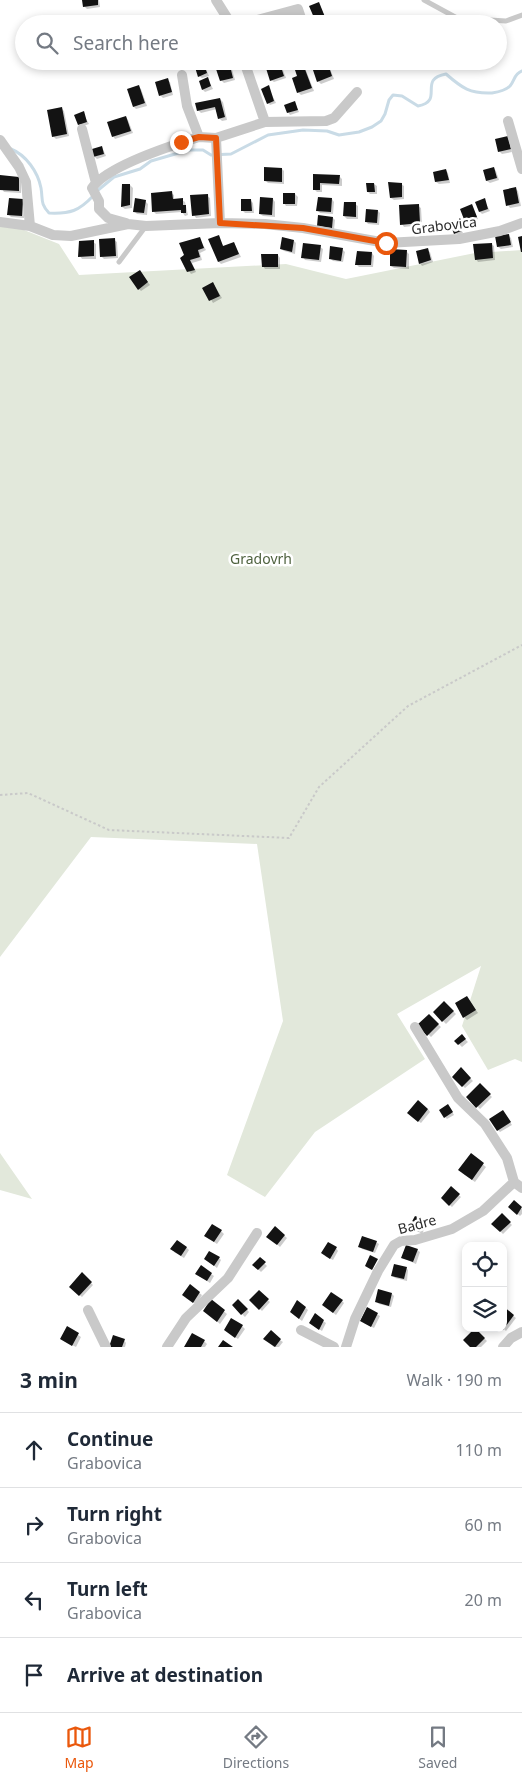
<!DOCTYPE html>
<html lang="en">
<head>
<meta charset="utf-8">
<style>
  body { margin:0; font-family:"Noto Sans",sans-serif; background:#f6f6f7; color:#1f2937 }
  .controls { position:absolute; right:15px; bottom:15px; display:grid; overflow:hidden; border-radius:10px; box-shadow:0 2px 8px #0003 }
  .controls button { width:45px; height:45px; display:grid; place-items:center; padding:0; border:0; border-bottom:1px solid #e0e1e3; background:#fff; color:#1f2937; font:25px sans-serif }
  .stop { position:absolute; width:15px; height:15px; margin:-11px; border:4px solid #ea580c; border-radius:50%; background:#fff }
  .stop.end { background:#ea580c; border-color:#fff; box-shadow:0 1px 5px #0008 }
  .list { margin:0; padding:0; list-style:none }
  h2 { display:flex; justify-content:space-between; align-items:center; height:65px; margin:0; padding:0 20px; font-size:21px }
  h2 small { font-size:16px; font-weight:400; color:#747a83 }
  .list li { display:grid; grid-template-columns:32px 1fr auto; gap:15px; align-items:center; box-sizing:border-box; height:75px; padding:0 20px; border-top:1px solid #e0e1e3 }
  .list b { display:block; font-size:19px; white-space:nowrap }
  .list p { margin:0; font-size:16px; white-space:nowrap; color:#747a83 }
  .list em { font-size:16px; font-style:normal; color:#747a83 }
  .icon { flex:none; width:28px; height:28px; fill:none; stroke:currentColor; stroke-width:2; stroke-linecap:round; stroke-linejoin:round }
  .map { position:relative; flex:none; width:522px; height:1347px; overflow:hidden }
  .search { position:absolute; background:#fff; box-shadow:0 2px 8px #0003; left:15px; right:15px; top:15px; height:55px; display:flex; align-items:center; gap:12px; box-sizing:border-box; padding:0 18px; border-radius:28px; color:#747a83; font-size:19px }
  .sheet { height:365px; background:#fff }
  nav { display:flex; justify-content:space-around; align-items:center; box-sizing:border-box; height:70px; border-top:1px solid #e0e1e3; background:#fff; font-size:14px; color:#747a83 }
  nav a { display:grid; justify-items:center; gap:2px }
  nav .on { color:#ea580c }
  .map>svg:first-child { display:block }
  .green { fill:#e2e8db }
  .shadow { fill:#0003 }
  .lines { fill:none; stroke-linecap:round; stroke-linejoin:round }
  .stream { stroke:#c9dbe6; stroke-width:3 }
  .building { fill:#131313 }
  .path { stroke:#c9c9c9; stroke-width:2; stroke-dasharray:2.5 2.5; stroke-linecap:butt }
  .lane { stroke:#c9c9c9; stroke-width:5 }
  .street { stroke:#c9c9c9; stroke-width:10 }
  .route { stroke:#ea580c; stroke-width:6 }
  .labels { text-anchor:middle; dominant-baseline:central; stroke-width:5; stroke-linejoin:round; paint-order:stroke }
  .street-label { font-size:14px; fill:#2c2c2c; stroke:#fff }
  .park-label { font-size:14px; fill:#4f623f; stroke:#fff }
</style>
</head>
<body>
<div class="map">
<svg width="522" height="1347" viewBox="0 0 522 1347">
  <rect width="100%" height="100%" fill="#fff"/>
  <!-- green -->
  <path class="green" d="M0,224h9l50,20 20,31 207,-11 60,15 129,-26 47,-3v812l-7,-3 -27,11 -26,-44 19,-60 -84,48 28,45 -110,73 -50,65 -38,-22 56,-154 -26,-177 -166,-7 -91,120z
    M0,1153l32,46 -32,-9z"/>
  <!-- shadow -->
  <path class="shadow" d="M83,0h16l1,7 -13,2 -3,-3z
    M319,4l7,15 -8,3 -7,-15z
    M178,61h12l1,3 -9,3z
    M327,61l7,18 -13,5 -3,-3z
    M203,62l6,14 -7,2 -3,-2z
    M278,63l3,2 5,13 -12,4 -3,-2z
    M228,64l3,2 4,14 -11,3 -3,-3z
    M303,66l2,2 9,23 -13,4 -3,-3v-15z
    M208,79l5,10 -8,3 -2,-2z
    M167,80l3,2 3,13 -10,3 -3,-3z
    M139,87l2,2 6,17 -11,3 -2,-2z
    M268,87l8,16 -6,2 -2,-2z
    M220,99l3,3 4,18 -5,1 -3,-3 -2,-9 -16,4 -3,-3z
    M295,103l4,9 -9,3 -2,-3z
    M61,108l3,3 5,25 -13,3 -3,-3z
    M83,113l6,11 -8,3 -2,-3z
    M126,117l2,3 5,13 -18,6 -2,-3z
    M507,137l5,15 -10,2 -3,-3z
    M102,147l4,9 -9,3 -3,-3z
    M494,168l2,3 3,9 -9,3 -3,-2 -2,-10z
    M282,169l2,2v13l-16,-1 -3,-3z
    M446,170l2,3 2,10 -11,1 -3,-2z
    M314,176h25l3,3v7l-20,-1v7h-5l-3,-3z
    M18,178l3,3v12l-17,-1 -2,-3z
    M374,184l3,2v8h-7l-2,-2z
    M401,184l3,2v13l-10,1 -3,-2z
    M130,185l3,3 -1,20 -7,1 -3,-2z
    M515,188l3,3 3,15 -11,2 -2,-3z
    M171,193l3,2v5h8l3,2 3,13 -3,1 -3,-4 -26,2 -2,-2z
    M295,194l3,3 -1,9h-11l-2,-3z
    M207,196l3,2 1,18 -15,2 -2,-3z
    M273,199l2,3v15l-12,-1 -3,-2z
    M332,199l2,3 -1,12 -13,-1 -2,-2z
    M484,200l6,11 -8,3 -2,-2z
    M23,201l1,17 -13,-1 -3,-3z
    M145,201l3,3 -1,11 -10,-1 -3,-3z
    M251,201l2,2 1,10h-9l-2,-2z
    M355,204l3,2v13h-11l-3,-3z
    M418,206l3,2 1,17 -18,2 -2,-3z
    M472,206l6,13 -9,4 -3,-2z
    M378,211l2,2 -1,12 -11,-1 -2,-3z
    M333,218l2,2 -1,10 -13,-2z
    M457,223l6,10 -5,2 -3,-2z
    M508,235l3,3 2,9 -12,2 -3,-2z
    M218,237l6,10 10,-4 7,14 -20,7 -2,-2z
    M199,238l7,12 -6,3 2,7 -10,3 4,9 -5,2 -10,-16z
    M114,240l3,2 1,16 -14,1 -3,-3z
    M294,241l2,2 -1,11 -11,-3 -3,-2z
    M93,242l3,2v15h-14l-2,-3z
    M491,244l3,2 1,14 -17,2 -2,-3z
    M320,247l3,2 -2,13 -16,-2 -2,-3z
    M342,249l3,3 -2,10 -10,-1 -3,-3z
    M427,250l3,2 3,10 -11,4 -2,-3z
    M406,251l3,3v15l-15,-1 -3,-2z
    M372,253l2,3 -1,11h-14l-3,-3z
    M278,255l2,3v11h-15l-2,-3z
    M142,274l8,11 -9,6 -2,-2z
    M213,283l9,15 -9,5 -9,-15z
    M467,997l11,16 -11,7 -3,-3z
    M444,1002l12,12 -10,10 -12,-12z
    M429,1016l12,11 -10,10 -12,-12z
    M462,1036l6,6 -6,5 -6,-6z
    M461,1069l12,12 -8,7 -11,-11z
    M480,1085l12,12 -12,12 -12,-12z
    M450,1108l4,7 -7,4 -2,-2z
    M428,1109l2,3 -9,11 -9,-7z
    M505,1114l7,11 -12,7 -2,-2z
    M471,1155l15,12 -11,15 -13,-9z
    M451,1188l10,9 -9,10 -10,-9z
    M514,1202l8,7v5l-2,2 -10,-9z
    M502,1215l10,10 -9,9 -10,-10z
    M424,1221l3,3 -5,10 -11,-7z
    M276,1228l11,10 -7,9 -9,-8z
    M221,1231l3,3 -7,10 -9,-6z
    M376,1242l3,2 -4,9 -13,-4 -2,-3z
    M186,1247l3,3 -5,8 -10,-6z
    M336,1248l2,3 -5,9 -8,-4z
    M417,1250l3,2 -4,12 -13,-6z
    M219,1258l2,2 -4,8 -12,-9z
    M260,1259l7,7 -6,6 -7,-7z
    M406,1268l2,2 -1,11 -12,-3 -2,-2z
    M82,1274l11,11 -11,12 -12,-10z
    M211,1274l3,2 -4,7 -11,-7z
    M190,1286l12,9 -6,9 -10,-6z
    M259,1292l11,10 -8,9 -11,-11z
    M392,1294l2,2 -3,11 -12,-3 -3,-3z
    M238,1300l11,12 -4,5 -12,-12z
    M212,1301l15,13 -7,10 -13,-11z
    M342,1301l2,2 -8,12 -10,-8z
    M306,1308l2,2 -6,11 -8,-6z
    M503,1308l13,10 -10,13 -3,-3z
    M367,1309l13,7 -6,12 -10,-5z
    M323,1321l3,2 -4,8 -9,-6z
    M242,1326l3,3 -7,10 -13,-9z
    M68,1328l13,9 -5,10 -12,-6z
    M476,1330l11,11 -6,6h-10z
    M193,1335l11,6 3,3 -2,3h-18z
    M124,1340l2,3 -1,4h-14z
    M280,1340l3,2 -4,5h-5l-6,-5z"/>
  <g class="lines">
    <!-- stream -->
    <path class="stream" d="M11,149c15,6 27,23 30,39 2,12 -1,15 8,25 21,1 30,-2 44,-17
      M97,191l17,-14 26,-8 11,-8 38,-11h14l8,5 20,-1 37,-19 35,-5 24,1 12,4 20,-3 13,-5 9,-6 4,-7 4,-14 4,-5 9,1 16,10c27,-5 -1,-27 28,-32 16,14 24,20 46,19 6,-1 14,-3 18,-7 5,-6 4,-12 12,-15"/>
  </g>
  <!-- building -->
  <path class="building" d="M82,0h16v5l-15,2z
    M319,2l6,15 -10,3 -6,-14z
    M177,61h12l-11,4z
    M203,61l4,12 -9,4 -4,-13z
    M279,61l5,15 -14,5 -5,-16z
    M310,61h17l5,15 -15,6z
    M229,62l4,16 -13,3 -5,-15z
    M303,64l9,24 -15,5 -5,-15 5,-2 -3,-9z
    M208,77l3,9 -9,4 -3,-9z
    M168,78l4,14 -13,4 -4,-14z
    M139,85l6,18 -12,4 -6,-18z
    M269,85l5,16 -7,3 -6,-15z
    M220,98l5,19 -7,2 -3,-12 -18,4 -2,-8z
    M295,101l3,9 -11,3 -3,-8z
    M62,107l5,27 -15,3 -5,-27z
    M84,111l3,11 -9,3 -4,-10z
    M126,116l5,15 -19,6 -5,-15z
    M508,136l3,13 -13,3 -3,-13z
    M102,146l2,8 -11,3 -1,-8z
    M264,167l18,1v14l-18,-1z
    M494,167l3,11 -11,3 -3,-11z
    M446,169l3,11 -14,2 -2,-10z
    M313,174l27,1 -1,9 -19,-1v7h-7z
    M0,175l19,2v14l-19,-1z
    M388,182l14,1v14l-12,1z
    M366,183h8l1,9h-8z
    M122,184h8v21l-9,2z
    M516,187l3,16 -13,3 -3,-16z
    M172,191l1,8 10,-1v7h3v8h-5v-3l-29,2 -1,-19z
    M283,193h12v11h-12z
    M208,194l1,20 -17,2 -2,-21z
    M260,197l13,1 -1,17 -13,-1z
    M318,197l14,1 -1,14 -15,-1z
    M9,198l14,1 -1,17 -15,-1z
    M135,198l11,2 -2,13 -11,-1z
    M485,198l3,11 -9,3 -4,-10z
    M241,199h10l1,12h-11z
    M344,202h12v15l-13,-1z
    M419,204l1,19 -20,2 -1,-20z
    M472,204l5,13 -12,5 -5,-13z
    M366,209l12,1 -1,13 -12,-1z
    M318,215l15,2 -1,11 -15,-2z
    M457,222l4,9 -7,3 -4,-10z
    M509,234l2,11 -14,2 -2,-11z
    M219,235l4,11 11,-4 5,12 -21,8 -10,-23z
    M522,236v16h-1l-3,-15z
    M200,237l4,11 -6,2 2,7 -10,3 5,10 -8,2 -7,-14 4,-3 -5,-12z
    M282,237l12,3 -2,12 -12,-3z
    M115,238l1,18 -16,1 -1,-18z
    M94,240v16l-16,1 1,-16z
    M303,243l18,2 -2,15 -18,-2z
    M492,243l1,15 -18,2 -2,-16z
    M330,246l13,2 -2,13 -12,-2z
    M428,248l3,12 -12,4 -3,-13z
    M390,249l17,1 -1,17 -16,-1z
    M357,251l15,1 -1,13h-16z
    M261,254h17v13h-16z
    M140,270l8,12 -10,8 -9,-13z
    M213,282l7,14 -11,5 -7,-13z
    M467,996l9,14 -13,8 -8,-15z
    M444,1001l10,10 -12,11 -9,-10z
    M429,1014l10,10 -12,12 -10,-11z
    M462,1034l4,5 -8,6 -4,-4z
    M461,1067l10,11 -9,9 -10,-10z
    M480,1083l11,11 -15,14 -10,-11z
    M418,1100l10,9 -10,13 -11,-9z
    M448,1104l5,8 -9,6 -5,-8z
    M503,1110l8,12 -14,9 -8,-12z
    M471,1153l13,10 -12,17 -14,-10z
    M451,1186l9,8 -11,12 -8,-8z
    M514,1200l8,7 -5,8 -9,-8z
    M502,1213l9,9 -11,10 -9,-8z
    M415,1216l10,4 -6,12 -10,-5z
    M212,1224l10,6 -8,12 -10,-6z
    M275,1226l10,9 -8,10 -11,-8z
    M362,1236l15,5 -4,11 -15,-5z
    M177,1240l10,7 -6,9 -11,-7z
    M328,1242l9,5 -7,12 -9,-6z
    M406,1245l12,4 -5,13 -12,-4z
    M209,1251l11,6 -6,9 -10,-7z
    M370,1255l8,4 -6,11 -7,-4z
    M260,1257l6,5 -8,8 -6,-5z
    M394,1264l13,3 -3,12 -13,-3z
    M201,1265l11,8 -5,8 -12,-7z
    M82,1272l10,10 -13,14 -10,-9z
    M190,1284l10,8 -7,11 -11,-8z
    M378,1289l14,4 -3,13 -14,-4z
    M259,1290l10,9 -10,11 -10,-10z
    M331,1292l12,8 -10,13 -11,-8z
    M211,1299l14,11 -8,12 -14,-11z
    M238,1299l10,10 -7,6 -9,-10z
    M297,1300l9,7 -7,12 -9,-7z
    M503,1306l11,9 -11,15z
    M367,1307l11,6 -7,14 -11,-6z
    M315,1313l9,7 -5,10 -10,-7z
    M231,1318l12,7 -8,13 -11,-8z
    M67,1326l12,7 -7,13 -12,-7z
    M475,1328l10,10 -9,9h-6l-7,-7z
    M271,1330l10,9 -6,8 -12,-8z
    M192,1333l13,7 -4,7h-17z
    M113,1335l12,4 -3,8h-13z
    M223,1340l10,7h-15z"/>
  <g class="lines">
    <!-- path -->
    <path class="path" d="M0,795l28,-2 81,37 180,8 30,-51 89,-81 114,-61"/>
    <!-- lane -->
    <path class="lane" d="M424,0l33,18 49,3 16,-6
      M119,262l27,-36"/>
    <!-- street -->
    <path class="street" d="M216,0l15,24
      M243,24l55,-15 5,15
      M244,61l21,61
      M182,75l5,31 12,31 17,1
      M508,121l14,48
      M82,129l14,54
      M0,140l19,27 7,15 4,44
      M0,222l30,4 23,9 18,1 57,-12 18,2 74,-3 45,1 38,4 83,15 73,-4 41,-8 22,-8
      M126,223l-18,-5 -9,-9v-8l-7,-13c15,-22 81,-43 107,-51
      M220,223l-4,-85 49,-16 61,-1 8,-3 23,-26
      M415,1027l43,71 27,26 22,34 7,24 8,6
      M88,1310l18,37
      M301,1330l33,17
      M167,1347l19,-29 42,-40 29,-45
      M346,1347l9,-28 23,-48 16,-26 7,-4 14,-1 37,-11 31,-18 31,-29
      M503,1347l8,-9 11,-6"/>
  </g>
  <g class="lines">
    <!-- route -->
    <path class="route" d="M181,142l18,-5 17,1 4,85 83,5 83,15"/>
  </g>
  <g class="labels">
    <!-- street labels -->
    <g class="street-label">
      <text transform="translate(444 225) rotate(-7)">Grabovica</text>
      <text transform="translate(417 1224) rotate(-15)">Badre</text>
    </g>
    <!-- park labels -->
    <g class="park-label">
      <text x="261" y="558">Gradovrh</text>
    </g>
  </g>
</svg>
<div class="controls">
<button><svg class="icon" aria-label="locate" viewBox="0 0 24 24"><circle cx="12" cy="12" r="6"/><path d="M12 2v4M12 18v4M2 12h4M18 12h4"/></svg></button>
<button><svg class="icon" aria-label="layers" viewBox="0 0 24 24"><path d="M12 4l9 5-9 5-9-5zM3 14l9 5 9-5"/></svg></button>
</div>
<div class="stop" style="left:386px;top:243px"></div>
<div class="stop end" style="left:181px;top:142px"></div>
<div class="search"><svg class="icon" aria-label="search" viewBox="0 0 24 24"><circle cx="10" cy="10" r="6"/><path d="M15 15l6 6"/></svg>Search here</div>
</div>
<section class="sheet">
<h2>3 min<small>Walk · 190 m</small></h2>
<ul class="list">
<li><svg class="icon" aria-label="ahead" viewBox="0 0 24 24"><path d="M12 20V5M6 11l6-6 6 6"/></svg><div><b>Continue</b><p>Grabovica</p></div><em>110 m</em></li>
<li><svg class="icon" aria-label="right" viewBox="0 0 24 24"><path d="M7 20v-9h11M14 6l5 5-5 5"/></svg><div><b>Turn right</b><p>Grabovica</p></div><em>60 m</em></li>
<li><svg class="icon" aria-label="left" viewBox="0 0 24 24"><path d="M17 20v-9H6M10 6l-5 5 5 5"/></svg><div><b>Turn left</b><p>Grabovica</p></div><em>20 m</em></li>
<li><svg class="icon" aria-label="arrive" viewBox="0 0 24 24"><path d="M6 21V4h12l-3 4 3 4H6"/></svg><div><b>Arrive at destination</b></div></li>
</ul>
</section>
<nav>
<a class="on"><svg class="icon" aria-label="map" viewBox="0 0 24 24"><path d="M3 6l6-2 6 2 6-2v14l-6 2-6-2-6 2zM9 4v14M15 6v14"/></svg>Map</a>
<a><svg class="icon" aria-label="directions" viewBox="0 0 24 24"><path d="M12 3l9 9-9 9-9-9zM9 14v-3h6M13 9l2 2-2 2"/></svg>Directions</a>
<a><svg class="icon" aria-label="saved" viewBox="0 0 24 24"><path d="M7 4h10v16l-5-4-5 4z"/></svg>Saved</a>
</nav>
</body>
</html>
